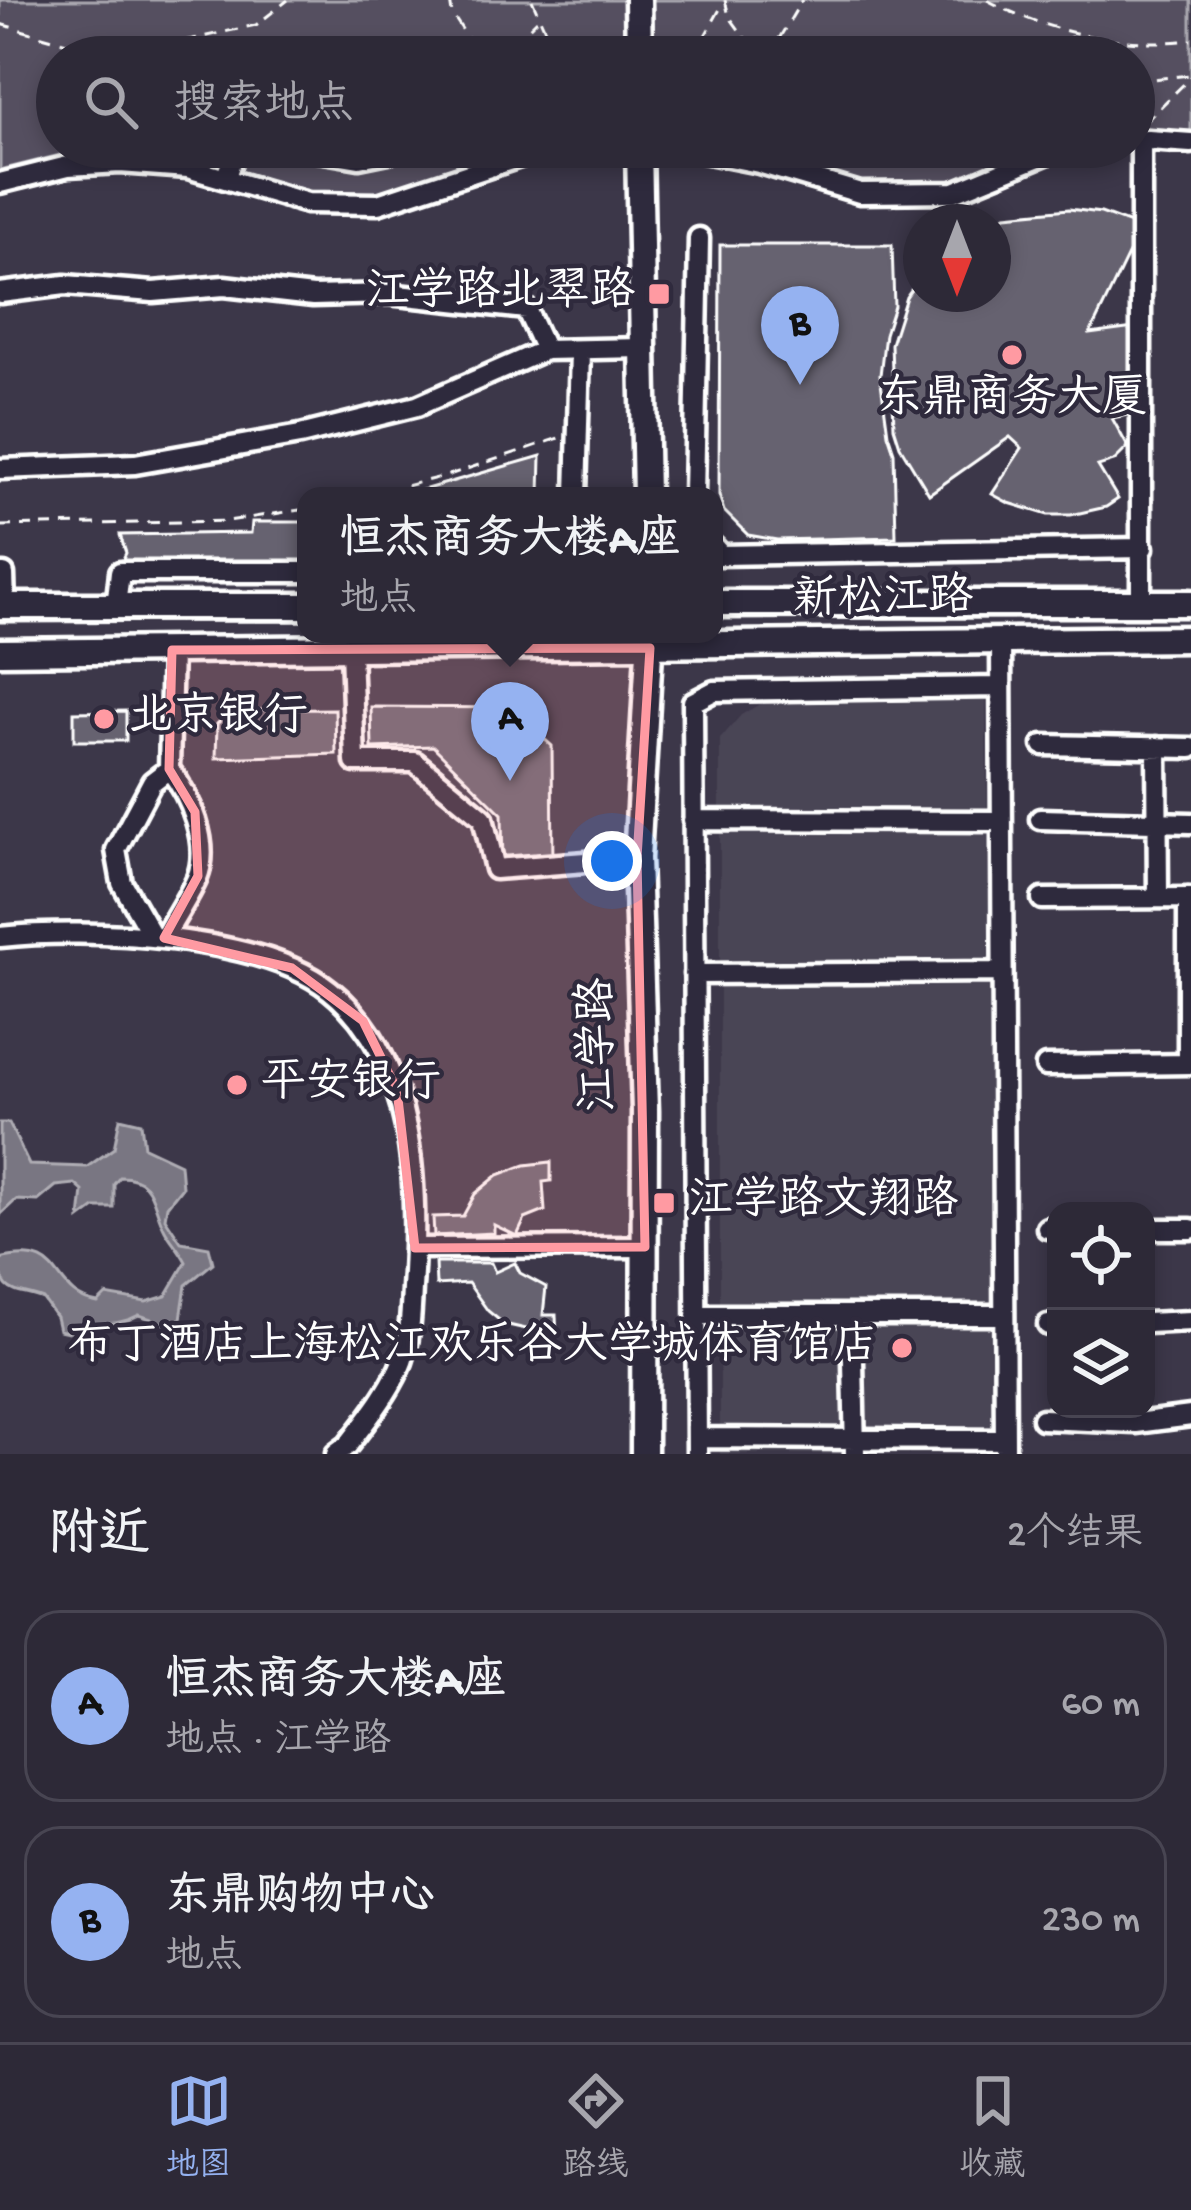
<!DOCTYPE html>
<html lang="zh">
<head>
<meta charset="utf-8">
<style>
  body { margin:0; font-family:"Gochi Hand","LXGW WenKai TC",sans-serif; background:#35313f; color:#f1f3f6 }
  .controls { position:absolute; right:36px; bottom:36px; display:grid; overflow:hidden; border-radius:24px; box-shadow:0 6px 18px #0003 }
  .controls button { width:108px; height:108px; display:grid; place-items:center; padding:0; border:0; border-bottom:3px solid #484552; background:#2d2937; color:#f1f3f6; font:60px sans-serif }
  .compass { position:absolute; left:903px; top:204px; width:108px; height:108px; border-radius:50%; background:#2d2937; box-shadow:0 6px 18px #0003; rotate:180deg }
  .you { position:absolute; left:612px; top:861px; width:42px; height:42px; margin:-30px; border:9px solid #fff; border-radius:50%; background:#1a73e8; box-shadow:0 0 0 18px #1a73e833 }
  .badge { display:grid; place-items:center; width:78px; height:78px; border-radius:50%; background:#95b2f1; color:#111; font-size:39px; font-weight:700 }
  .pin { position:absolute; translate:-50% -99px; filter:drop-shadow(0 3px 6px #0008) }
  .pin::after { content:''; position:absolute; top:63px; width:42px; height:36px; background:inherit; clip-path:polygon(0 0,100% 0,50% 100%) }
  .popup { position:absolute; left:297px; top:487px; width:426px; height:156px; box-sizing:border-box; display:grid; place-content:center; border-radius:24px; background:#2d2937; filter:drop-shadow(0 3px 9px #0005); font-size:39px; white-space:nowrap; color:#a7a6ad }
  .popup b { font-size:45px; color:#f1f3f6 }
  .popup::after { content:''; position:absolute; left:50%; top:100%; margin-left:-24px; border:24px solid transparent; border-top-color:#2d2937 }
  .list { margin:0; padding:0; list-style:none }
  h2 { display:flex; justify-content:space-between; align-items:center; height:156px; margin:0; padding:0 48px; font-size:51px }
  h2 small { font-size:39px; font-weight:400; color:#a7a6ad }
  .list li { display:grid; grid-template-columns:78px 1fr auto; gap:36px; align-items:center; box-sizing:border-box; height:192px; margin:0 24px 24px; padding:0 24px; border:3px solid #484552; border-radius:36px }
  .list b { display:block; font-size:45px; white-space:nowrap }
  .list p { margin:0; font-size:39px; white-space:nowrap; color:#a7a6ad }
  .list em { font-size:39px; font-style:normal; color:#a7a6ad }
  .icon { flex:none; width:66px; height:66px; fill:none; stroke:currentColor; stroke-width:2; stroke-linecap:round; stroke-linejoin:round }
  .map { position:relative; flex:none; width:1191px; height:1454px; overflow:hidden }
  .search { position:absolute; background:#2d2937; box-shadow:0 6px 18px #0003; left:36px; right:36px; top:36px; height:132px; display:flex; align-items:center; gap:30px; box-sizing:border-box; padding:0 42px; border-radius:66px; color:#a7a6ad; font-size:45px }
  .sheet { height:588px; background:#2d2937 }
  nav { display:flex; justify-content:space-around; align-items:center; box-sizing:border-box; height:168px; border-top:3px solid #484552; background:#2d2937; font-size:33px; color:#a7a6ad }
  nav a { display:grid; justify-items:center; gap:6px }
  nav .on { color:#95b2f1 }
  .map>svg:first-child { display:block }
  .built { fill:#494455 }
  .green { fill:#555060; stroke:#aaa8b0; stroke-width:3 }
  .water { fill:#797682; stroke:#afadb4; stroke-width:3 }
  .building { fill:#666270; stroke:#fff; stroke-width:3 }
  .lines { fill:none; stroke-linecap:round; stroke-linejoin:round }
  .minor-casing { stroke:#fff; stroke-width:27 }
  .major-casing { stroke:#fff; stroke-width:33 }
  .path { stroke:#fff; stroke-width:3; stroke-dasharray:12 9; stroke-linecap:butt }
  .minor { stroke:#2f2a3d; stroke-width:18 }
  .major { stroke:#2f2a3d; stroke-width:24 }
  .tram { stroke:#fff; stroke-width:3 }
  .marked { fill:#ff9aa2; fill-opacity:0.2; stroke:#ff9aa2; stroke-width:9; stroke-linejoin:round }
  .poi-dot { fill:#ff9aa2; stroke:#2f2a3d; stroke-width:4.5 }
  .labels { text-anchor:middle; dominant-baseline:central; stroke-width:9; stroke-linejoin:round; paint-order:stroke }
  .poi-label { font-size:45px; fill:#fff; stroke:#2f2a3d; text-anchor:start }
  .street-label { font-size:45px; fill:#fff; stroke:#2f2a3d }
</style>
</head>
<body>
<div class="map">
<svg width="1191" height="1454" viewBox="0 0 1191 1454">
  <rect width="100%" height="100%" fill="#3c3749"/>
  <filter id="ink" filterUnits="userSpaceOnUse"><feTurbulence type="fractalNoise" baseFrequency=".00833" numOctaves="2"/><feDisplacementMap in="SourceGraphic" scale="24" xChannelSelector="R" yChannelSelector="G"/><feConvolveMatrix kernelMatrix="1 2 1 2 8 2 1 2 1" color-interpolation-filters="sRGB"/></filter>
  <g filter="url(#ink)">
    <!-- built -->
    <path class="built" d="M986,695l8,759h-274v-715l21,-24 29,-17z"/>
    <!-- green -->
    <path class="green" d="M0,0h1191v135l-57,-1v-77h-1077v90h456l-138,48 -58,-2 -125,-33 -53,-5 -71,-2 -68,17z
      M742,147h307c-52,22 -125,47 -182,40 -33,-4 -91,-29 -125,-40z"/>
    <!-- water -->
    <path class="water" d="M120,1118l21,5 3,24 36,17 2,23 -15,19 -2,12 16,24 28,5 4,16 -27,22 -5,34 -9,7 -33,-11c-25,14 -47,5 -71,17l-9,-2 -3,-13 -13,-18c-26,-10 -43,-2 -43,-40 68,-17 48,36 98,44l8,-8 40,7 20,-6 20,-34c-6,-12 -15,-21 -21,-32 -14,-26 -9,-53 -45,-53l-6,7v24h-19l-15,11 3,-28 -8,-7 -19,2 -18,15 -22,-1 -16,15v-92h9l20,42 58,2 27,-19z"/>
    <!-- building -->
    <path class="building" d="M1069,209l32,4 40,15 -51,106 44,-6 -1,86 -21,4 16,29 -14,14 -16,5 20,33 -12,8 -35,8h-23l-39,-12 -17,-9 30,-46 -12,-11 -81,57 -29,-48 -6,-19 -3,-83 15,-47 15,-21v18h72l-2,-72 15,-7z
      M720,245h172l2,61 -9,28 -5,41 8,59 6,18 2,85 -119,3 -29,-5 -24,-24 -5,-16z
      M541,456l-1,39 -138,1z
      M252,522h54v42l-180,-1 -3,-4 3,-6 -6,-18 131,-2z
      M371,707l168,1 -1,25 14,13 1,122 -50,-1 -1,-53 -69,-68 -61,2z
      M335,709l1,45 -120,4 1,-34 15,-14z
      M126,711v30h-52v-29z
      M551,1162v19l-8,1 2,29 -20,8 -8,17 -23,-11v8l-60,3 -1,-19 30,-1 12,-22 23,-19 27,-10z
      M435,1263h56l4,9 20,-9 5,10 26,14 -3,28h13l1,21 -53,-12 -16,-13 -20,-28 -32,2z"/>
    <g class="lines">
      <!-- minor casing -->
      <g class="minor-casing">
        <path id="minor" d="M1134,139l57,4
          M294,147l65,11 54,-11
          M678,147l81,16 101,30 94,-1 109,-45
          M226,177l10,-30
          M0,183l68,-17 52,-3 68,5 119,35 71,1 148,-49 128,-8
          M0,293l65,-8 88,7 71,-6 89,10 75,-2 138,15 19,41
          M0,469l135,-5 165,-29 117,-29 128,-56 98,-2
          M576,496l4,-145
          M694,496l5,-258
          M714,547l7,8 422,-7
          M0,574h4l1,32
          M1141,602v-463
          M116,607l4,-35h186
          M1001,641l4,813
          M351,650l4,112h60l68,56 12,51 142,-11
          M1043,745l148,3
          M1157,747l1,151
          M1040,819l151,4
          M693,820l308,1
          M1188,898v166
          M1042,899l149,-1
          M0,937c87,-9 260,-3 330,53 86,69 89,197 82,298 -1,25 -2,58 -13,81 -13,28 -33,52 -51,76l-12,9
          M153,937l-31,-54 -6,-33 36,-68 17,-13 3,-119
          M164,938c10,-20 25,-41 33,-60 14,-34 -7,-82 -28,-109
          M694,974l308,-2
          M1046,1066l145,-2
          M1047,1228h9
          M1146,1229h45
          M415,1248l230,-1
          M697,1315h307
          M852,1315l3,139
          M1146,1323l45,-2
          M1048,1325h8
          M1042,1419l94,4 55,-7
          M697,1438l308,2
          M697,1454l-4,-752 21,-11 286,-4"/>
      </g>
      <!-- major casing -->
      <g class="major-casing">
        <path id="major" d="M638,0l1,57
          M639,147l7,349
          M714,603h477
          M0,606h306
          M0,652l1191,-13
          M644,1454l1,-343 -8,-253 13,-223"/>
      </g>
      <!-- path -->
      <path class="path" d="M450,0l2,14 28,43
        M532,0l25,57
        M725,0l4,16 30,41
        M987,0c62,33 135,48 204,40
        M0,24l81,23h76l99,-22 32,-25
        M1070,36l7,21
        M500,57l37,-37
        M693,57l31,-55
        M768,57l34,-57
        M1134,81l57,-6
        M1145,122l46,-45
        M366,496l83,-21 110,-37
        M0,526l228,-5 78,-12"/>
      <!-- minor -->
      <use href="#minor" class="minor"/>
      <!-- major -->
      <use href="#major" class="major"/>
      <!-- tram -->
      <path class="tram" d="M714,619l477,-2
        M0,622l306,-1"/>
    </g>
  </g>
  <!-- marked area -->
  <path class="marked" d="M650,648l-13,210 8,389 -230,1 -18,-158 -34,-69 -71,-53 -128,-30 34,-62 -3,-64 -26,-43 3,-119z"/>
  <!-- markers -->
  <g class="poi-dot">
    <rect x="647" y="282" width="24" height="24" rx="6"/>
    <circle cx="1012" cy="355" r="12"/>
    <circle cx="104" cy="719" r="12"/>
    <circle cx="237" cy="1085" r="12"/>
    <rect x="652" y="1191" width="24" height="24" rx="6"/>
    <circle cx="902" cy="1348" r="12"/>
  </g>
  <g class="labels">
    <!-- poi labels -->
    <g class="poi-label">
      <text x="635" y="294" text-anchor="end">江学路北翠路</text>
      <text x="1012" y="401" text-anchor="middle">东鼎商务大厦</text>
      <text x="128" y="719">北京银行</text>
      <text x="261" y="1085">平安银行</text>
      <text x="688" y="1203">江学路文翔路</text>
      <text x="878" y="1348" text-anchor="end">布丁酒店上海松江欢乐谷大学城体育馆店</text>
    </g>
    <!-- street labels -->
    <g class="street-label">
      <text transform="translate(883 601) rotate(-1)">新松江路</text>
      <text transform="translate(601 1045) rotate(-91)">江学路</text>
    </g>
  </g>
</svg>
<div class="controls">
<button><svg class="icon" aria-label="locate" viewBox="0 0 24 24"><circle cx="12" cy="12" r="6"/><path d="M12 2v4M12 18v4M2 12h4M18 12h4"/></svg></button>
<button><svg class="icon" aria-label="layers" viewBox="0 0 24 24"><path d="M12 4l9 5-9 5-9-5zM3 14l9 5 9-5"/></svg></button>
</div>
<svg class="compass" viewBox="-18 -18 36 36"><path d="M0-13l5 13h-10z" fill="#e53935"/><path d="M0 13l5-13h-10z" fill="#a7a6ad"/></svg>
<div class="you"></div>
<div class="pin badge" style="left:510px;top:781px">A</div>
<div class="popup"><b>恒杰商务大楼A座</b>地点</div>
<div class="pin badge" style="left:800px;top:385px">B</div>
<div class="search"><svg class="icon" aria-label="search" viewBox="0 0 24 24"><circle cx="10" cy="10" r="6"/><path d="M15 15l6 6"/></svg>搜索地点</div>
</div>
<section class="sheet">
<h2>附近<small>2个结果</small></h2>
<ul class="list">
<li><span class="badge">A</span><div><b>恒杰商务大楼A座</b><p>地点 · 江学路</p></div><em>60 m</em></li>
<li><span class="badge">B</span><div><b>东鼎购物中心</b><p>地点</p></div><em>230 m</em></li>
</ul>
</section>
<nav>
<a class="on"><svg class="icon" aria-label="map" viewBox="0 0 24 24"><path d="M3 6l6-2 6 2 6-2v14l-6 2-6-2-6 2zM9 4v14M15 6v14"/></svg>地图</a>
<a><svg class="icon" aria-label="directions" viewBox="0 0 24 24"><path d="M12 3l9 9-9 9-9-9zM9 14v-3h6M13 9l2 2-2 2"/></svg>路线</a>
<a><svg class="icon" aria-label="saved" viewBox="0 0 24 24"><path d="M7 4h10v16l-5-4-5 4z"/></svg>收藏</a>
</nav>
</body>
</html>
